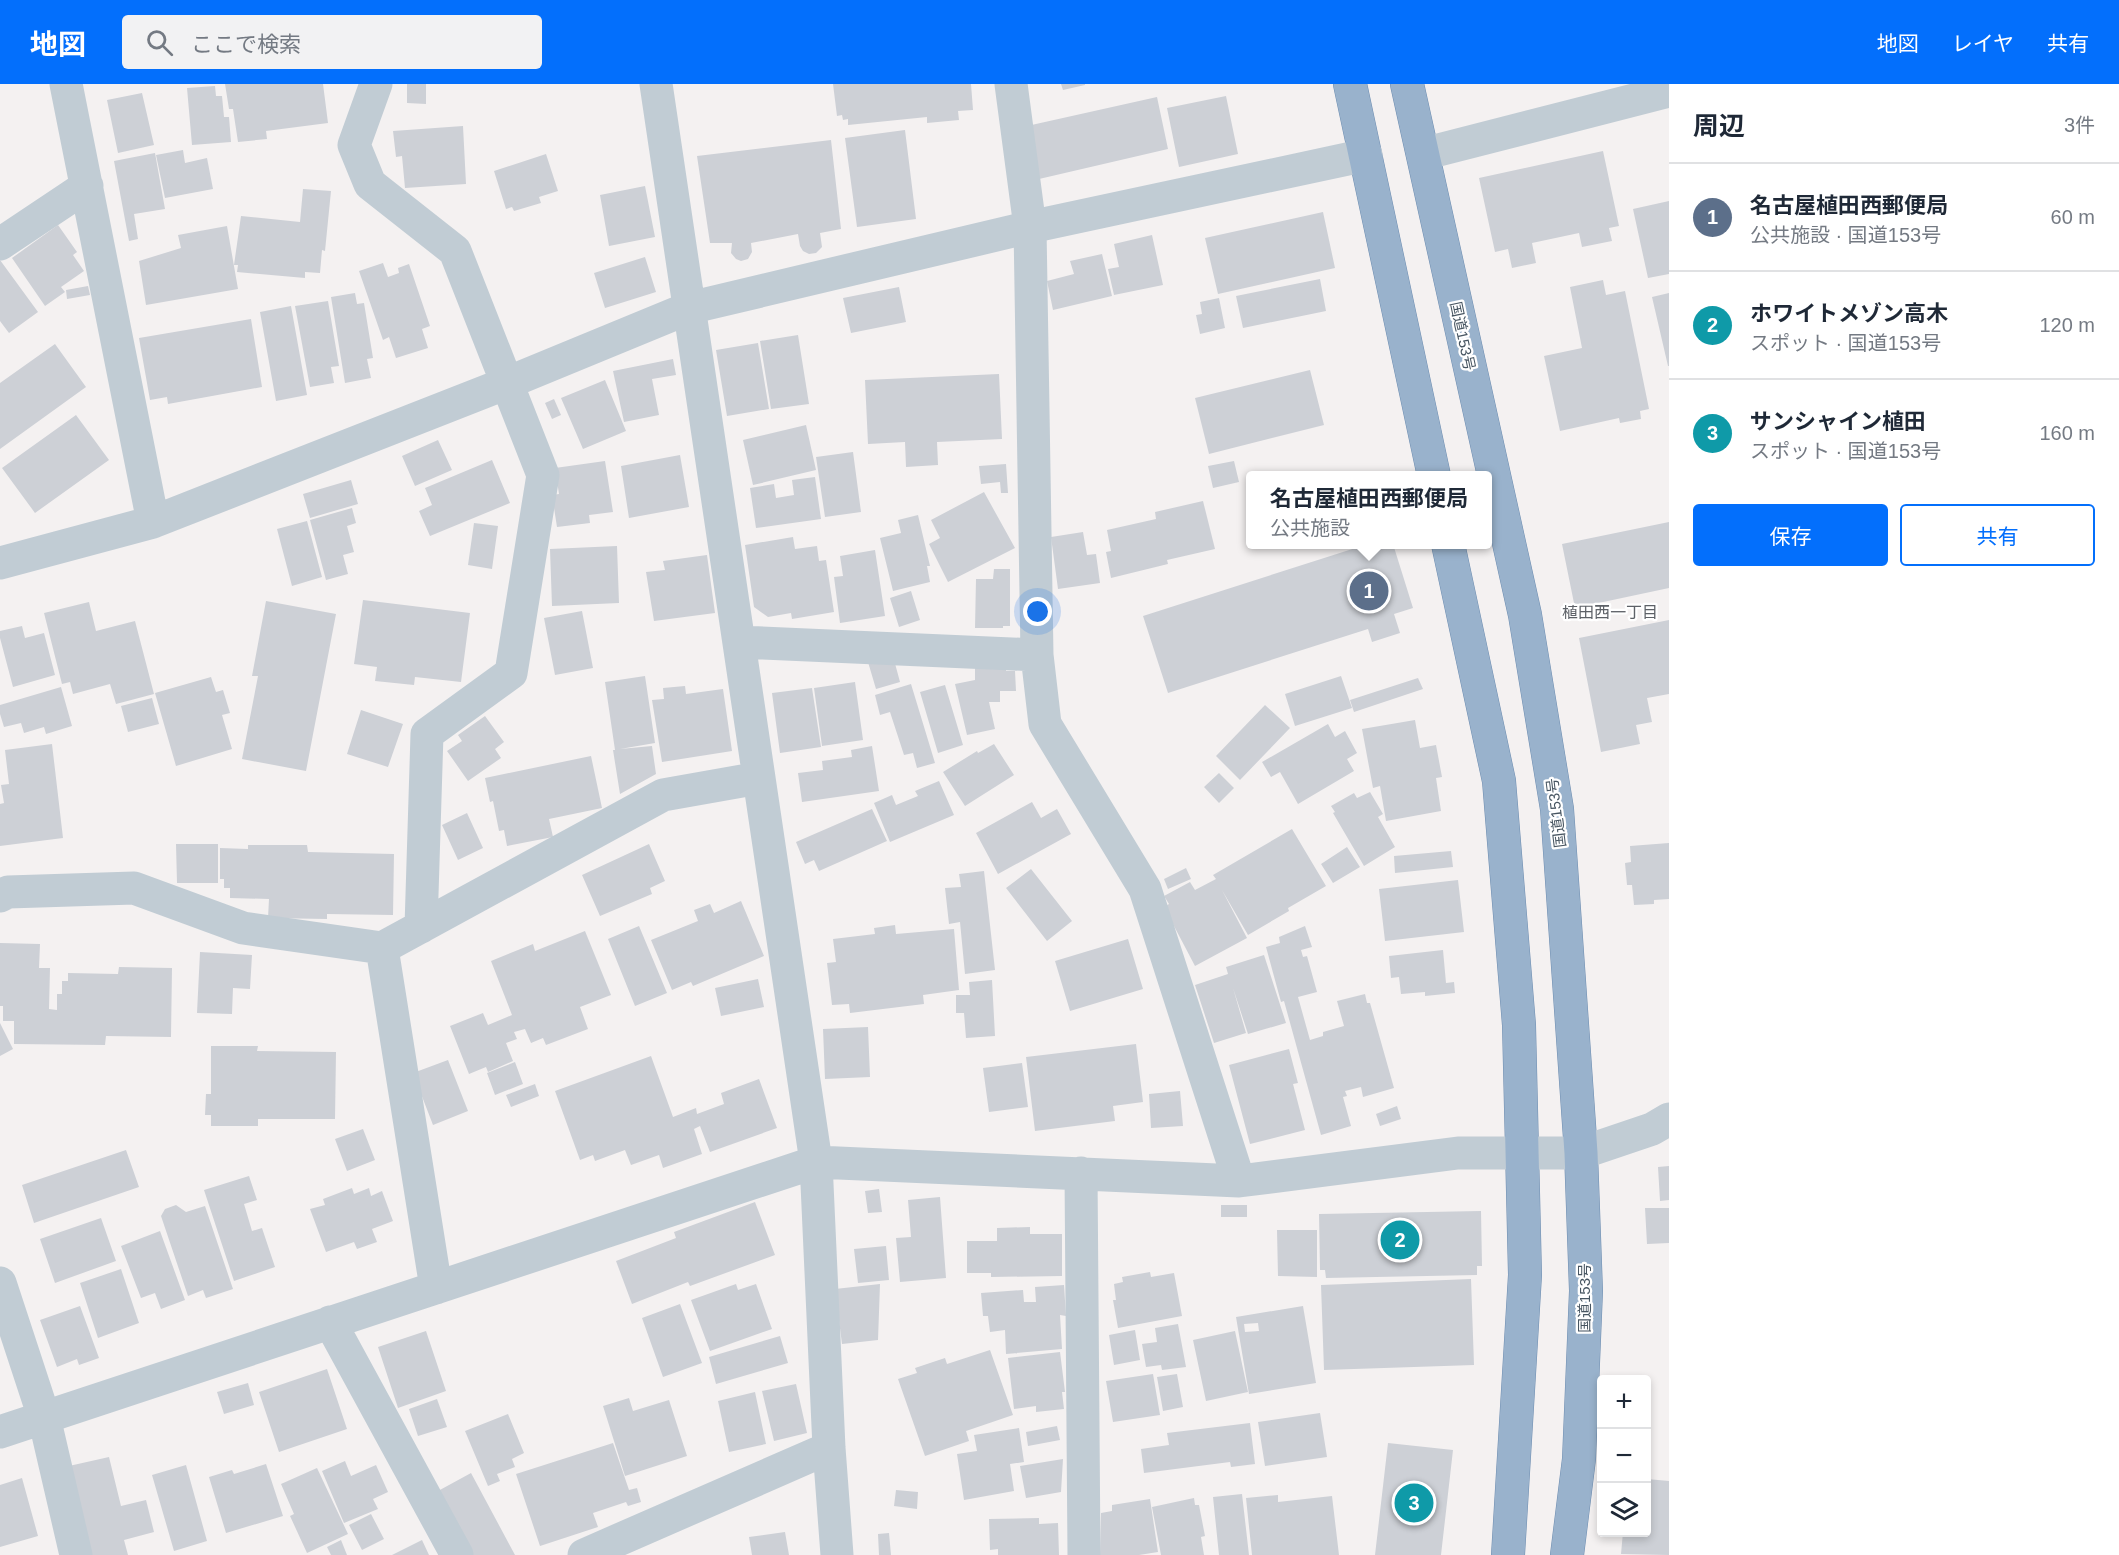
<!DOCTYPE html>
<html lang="ja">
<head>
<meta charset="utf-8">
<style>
  body { margin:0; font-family:Arial,"Noto Sans JP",sans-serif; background:#f2f2f3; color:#1f2937 }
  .controls { position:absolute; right:18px; bottom:18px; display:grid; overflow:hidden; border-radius:6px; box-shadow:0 3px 9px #0003 }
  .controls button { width:54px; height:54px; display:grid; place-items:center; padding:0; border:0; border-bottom:2px solid #e0e1e3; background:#fff; color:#1f2937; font:30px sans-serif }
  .you { position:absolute; left:1038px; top:528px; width:21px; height:21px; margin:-15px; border:4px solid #fff; border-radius:50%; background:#1a73e8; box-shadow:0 0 0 9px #1a73e833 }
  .badge { display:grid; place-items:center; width:39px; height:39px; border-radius:50%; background:#036ffc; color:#fff; font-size:20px; font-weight:700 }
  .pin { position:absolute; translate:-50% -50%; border:3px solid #fff; box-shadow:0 2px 6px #0006 }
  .popup { position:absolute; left:1246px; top:387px; width:246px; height:78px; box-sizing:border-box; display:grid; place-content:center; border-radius:6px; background:#fff; filter:drop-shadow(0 2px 4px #0005); font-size:20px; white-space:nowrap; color:#747a83 }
  .popup b { font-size:22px; color:#1f2937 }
  .popup::after { content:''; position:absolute; left:50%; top:100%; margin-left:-12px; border:12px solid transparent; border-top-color:#fff }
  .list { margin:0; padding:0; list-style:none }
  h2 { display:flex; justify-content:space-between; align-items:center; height:78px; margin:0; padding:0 24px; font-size:26px }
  h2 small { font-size:20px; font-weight:400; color:#747a83 }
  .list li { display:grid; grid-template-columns:39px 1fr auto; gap:18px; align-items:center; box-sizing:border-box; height:108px; padding:0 24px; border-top:2px solid #e0e1e3 }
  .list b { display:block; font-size:22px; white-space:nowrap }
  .list p { margin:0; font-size:20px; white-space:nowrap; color:#747a83 }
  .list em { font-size:20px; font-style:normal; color:#747a83 }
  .actions { display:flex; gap:12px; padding:18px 24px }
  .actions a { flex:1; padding:14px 0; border:2px solid #036ffc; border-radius:6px; text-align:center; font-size:21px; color:#036ffc }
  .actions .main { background:#036ffc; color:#fff }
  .icon { flex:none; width:33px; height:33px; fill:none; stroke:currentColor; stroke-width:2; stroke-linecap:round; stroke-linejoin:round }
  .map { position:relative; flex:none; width:1669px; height:1471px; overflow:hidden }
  header { display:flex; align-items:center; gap:36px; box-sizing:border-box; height:84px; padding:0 30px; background:#036ffc; color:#fff }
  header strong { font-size:28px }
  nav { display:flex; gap:33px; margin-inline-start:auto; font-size:21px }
  .search { width:420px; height:54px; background:#f2f2f3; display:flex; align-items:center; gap:15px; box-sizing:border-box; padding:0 21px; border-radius:6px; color:#747a83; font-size:22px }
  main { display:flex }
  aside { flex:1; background:#fff }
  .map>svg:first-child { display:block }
  .building { fill:#cdd0d6; fill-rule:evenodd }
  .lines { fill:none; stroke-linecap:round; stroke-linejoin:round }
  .trunk-casing { stroke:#6f8eb1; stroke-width:34 }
  .minor { stroke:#c1ccd4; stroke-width:33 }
  .tertiary { stroke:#c1ccd4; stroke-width:33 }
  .trunk { stroke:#99b2cc; stroke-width:33 }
  .labels { text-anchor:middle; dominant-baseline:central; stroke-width:4.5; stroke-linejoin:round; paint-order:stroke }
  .street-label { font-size:15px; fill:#475561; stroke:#fff }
  .neighbourhood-label { font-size:16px; fill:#5d6167; stroke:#fff }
</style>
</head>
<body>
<header>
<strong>地図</strong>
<div class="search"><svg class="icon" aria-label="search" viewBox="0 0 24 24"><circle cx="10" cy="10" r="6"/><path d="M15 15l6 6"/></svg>ここで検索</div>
<nav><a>地図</a><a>レイヤ</a><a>共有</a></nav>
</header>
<main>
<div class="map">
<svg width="1669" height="1471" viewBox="0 0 1669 1471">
  <rect width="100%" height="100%" fill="#f4f1f1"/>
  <!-- building -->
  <path class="building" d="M225,0h98l5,39 -62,8 1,8 -29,3 -5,-33h-4z
    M407,0h19v20l-19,-1z
    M833,0h138l2,26 -15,1 1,9 -32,3v-6l-79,8v-6l-5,1 -1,-5 -5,1z
    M1061,0h24v1l-22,5z
    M215,2l1,10h6l2,21h5l2,25 -39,3 -5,-57z
    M142,9l12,52 -36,8 -11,-53z
    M1226,12l12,58 -59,13 -12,-59z
    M1157,13l11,52 -129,30 -12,-53z
    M463,42l3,58 -61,4 -3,-32 -6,1 -3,-26z
    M905,46l11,89 -59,8 -12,-89z
    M831,56l10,89 -21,4 2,14 -6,6 -7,1 -6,-3 -3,-5 -2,-12 -47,9 1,9 -4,7 -7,2 -5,-2 -5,-6 1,-10h-22l-13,-87z
    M183,66l2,13 22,-5 6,31 -48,9 -9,-43z
    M1603,67l16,75 -10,2 3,13 -30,6 -3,-14 -47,10 4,20 -24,5 -4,-19 -13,3 -16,-74z
    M155,69l10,56 -31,5 4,25 -9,2 -15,-80z
    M546,70l12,37 -19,6 2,6 -27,8 -2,-4 -6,2 -12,-38z
    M645,102l10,51 -46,9 -9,-51z
    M303,105l28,2 -6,60 -3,-1 -2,23 -15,-1v6l-68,-6 1,-7h-4l7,-49 59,6z
    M1669,117v73l-21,4 -15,-69z
    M1323,128l12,56 -117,26 -13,-56z
    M58,141l19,27 -4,3 11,16 -23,16 4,5 -20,14 -33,-48z
    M227,142l11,63 -92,16 -7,-44 42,-13 -3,-13z
    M1152,151l11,50 -49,10 -6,-26 11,-2 -5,-23z
    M1102,170l10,42 -59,14 -6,-29 27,-7 -4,-13z
    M645,173l11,35 -51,16 -11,-35z
    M0,176l38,52 -29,21 -9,-12z
    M383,179l5,14 11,-4 -1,-5 11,-4 21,62 -8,3 6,19 -32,10 -7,-21 -6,3 -24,-69z
    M1320,195l6,32 -83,17 -7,-32z
    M1603,196l3,15 19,-4 24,118 -9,2 1,8 -21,4 -1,-5 -59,13 -16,-75 38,-8 -12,-61z
    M88,202l2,9 -23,4 -1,-9z
    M899,203l7,35 -55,11 -8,-35z
    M355,209l2,11 7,-1 9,55 -6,1 4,19 -26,5 -14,-86z
    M1669,209v73h-1l-16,-69z
    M1219,214l6,30 -25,6 -4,-19 6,-1 -2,-12z
    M328,217l11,65 -8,1 3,16 -24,4 -15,-81z
    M291,222l16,89 -31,6 -16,-89z
    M251,235l11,68 -94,17 -1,-7 -17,3 -11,-62z
    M798,251l11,69 -38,5 -11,-68z
    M758,259l11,66 -42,7 -11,-66z
    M55,260l31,43 -86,62v-66z
    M673,275l3,16 -24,4 7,36 -35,7 -11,-51z
    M1310,286l14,55 -115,29 -14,-56z
    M999,290l3,65 -65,3 1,23 -32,2 -1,-25 -37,2 -3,-64z
    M605,296l21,51 -43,18 -22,-51z
    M554,315l7,16 -9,4 -7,-16z
    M76,331l33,45 -74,53 -33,-45z
    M806,341l10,45 -63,15 -10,-45z
    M438,356l14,30 -37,16 -13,-30z
    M853,368l8,60 -36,5 -9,-60z
    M680,371l9,52 -60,11 -8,-52z
    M492,376l18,43 -80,33 -11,-25 13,-6 -7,-17z
    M605,377l8,51 -24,3 1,8 -33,4 -5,-32 7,-1 -4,-26z
    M1234,377l5,21 -26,6 -5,-22z
    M1006,380l2,29h-7l-1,-11 -19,2 -2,-18z
    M815,393l6,42 -65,9 -6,-40 24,-4 2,14 18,-3 -2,-15z
    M351,396l7,24 -48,14 -7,-24z
    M984,408l31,56 -67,34 -19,-38 11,-6 -9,-18z
    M1203,417l12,48 -48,11 1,4 -57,14 -5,-26 5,-1 -4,-21 49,-11 -1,-7z
    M352,424l4,15 -9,3 7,26 -11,3 5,19 -22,6 -16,-60z
    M918,431l12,51h-3l3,16 -37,9 -13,-53 21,-5 -3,-13z
    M307,437l15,56 -30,9 -15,-57z
    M1669,438v66l-94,20 -13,-64z
    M474,439l24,3 -6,43 -24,-4z
    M1083,448l4,23 9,-1 4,29 -42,6 -7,-52z
    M793,453l2,12 22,-3 2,15 7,-1 8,52 -42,7 -1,-6 -23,4 -14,-10 -9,-62z
    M1368,460h25l20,64 -19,6 6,19 -28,9 -4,-13 -200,64 -25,-77z
    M617,462l2,57 -67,3 -2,-57z
    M875,466l10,66 -45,7 -6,-46 9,-1 -3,-20z
    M707,471l8,58 -61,8 -8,-49 19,-2 -2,-9z
    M994,485h16v57h-7v2h-28l1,-49h17z
    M911,507l9,29 -21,7 -9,-29z
    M363,516l107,13 -9,69 -46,-5 -1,8 -39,-4 2,-14 -23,-3z
    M266,517l70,13 -30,157 -64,-12 16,-83h-6z
    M89,518l7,29 39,-10 19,73 -38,10 -6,-20 -37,10 -3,-12 -8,2 -18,-71z
    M582,527l11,57 -38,7 -11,-57z
    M1669,536v74l-22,4 5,24 -16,3 4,19 -39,8 -22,-114z
    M22,542l3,12 19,-5 11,42 -42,12 -13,-49v-7z
    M893,572l7,26 -24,7 -8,-27z
    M975,578h31v9h9l1,20h-16v11h-11l6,27 -28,6 -12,-51 20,-4z
    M645,592l10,67 -35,6 32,-3 4,28 -36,20 -7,-44h2l-10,-68z
    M1341,592l11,32 -57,18 -10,-32z
    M211,593l5,15 7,-2 7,23 -8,2 10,34 -56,17 -21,-73z
    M1418,594l5,11 -69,23 -4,-12z
    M855,598l8,58 -41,6 -8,-58z
    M911,600l24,79 -18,5 -4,-15 -9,2 -14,-43 -10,3 -5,-20z
    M945,601l18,60 -25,8 -18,-61z
    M685,602l1,8 37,-5 9,62 -70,11 -10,-62 12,-1 -1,-11z
    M61,603l11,39 -26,8 -2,-7 -20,6 -3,-10 -17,4 -4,-13v-9z
    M812,604l9,59 -41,6 -8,-60z
    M152,614l7,26 -31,8 -7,-26z
    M1265,621l25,23 -50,52 -24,-24z
    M361,626l42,14 -15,43 -41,-13z
    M485,632l19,26 -9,7 6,9 -33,23 -21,-30 15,-10 -4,-6z
    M1415,636l5,28 16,-3 6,32 -6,1 5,33 -55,10 -6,-35 -7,2 -11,-59z
    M1328,640l7,13 10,-6 12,22 -10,6 7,12 -56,33 -18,-32 -9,5 -9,-15z
    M52,660l11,94 -63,8v-42l4,-1 -3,-18 8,-1 -4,-34z
    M994,660l20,31 -49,31 -22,-34 34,-21 1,2z
    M872,662l7,45 -77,11 -4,-29 25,-3 -1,-9 30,-4 -1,-7z
    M591,672l11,52 -53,11 4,18 -46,9 -3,-16 -5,1 -6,-30 -3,1 -5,-24z
    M1219,689l15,15 -15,15 -15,-16z
    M939,697l15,34 -64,27 -16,-39 18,-8 4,10 22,-9 -3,-5z
    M1370,708l13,22 -5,3 17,30 -31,19 -31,-53 2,-1 -4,-6 23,-13 3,5z
    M1032,718l9,16 16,-9 14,25 -73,40 -22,-41z
    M872,725l15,32 -68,30 -5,-11 -9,4 -9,-22z
    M467,729l16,35 -25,12 -16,-35z
    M1292,745l34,57 -38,22 1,3 -41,24 -26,-45 25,48 -52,28 -31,-59 5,-3 -5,-8 26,-14 5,8 21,-11 -3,-4z
    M1669,759v56l-15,1v4l-20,1 -2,-20h-5l-2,-22 6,-1 -1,-16z
    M176,760h42v39h-41z
    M649,760l16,37 -15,7 2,6 -52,22 -18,-41z
    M248,761h59l1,7 86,2 -1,61 -66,-1v5l-59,-1 1,-19 -39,-1v-10h-6v-9h-4v-31l28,1z
    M1347,763l13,20 -27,16 -12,-19z
    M1451,767l2,16 -58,6 -1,-17z
    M1186,784l5,11 -23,10 -4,-10z
    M1031,785l41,52 -25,20 -41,-53z
    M984,787l11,99 -30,4 -5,-52 -11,2 -4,-36 16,-1 -2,-13z
    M1458,796l6,52 -79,9 -6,-52z
    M741,817l23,55 -71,30 -2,-4 -19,8 -21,-50 47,-19 -4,-11 16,-6 4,9z
    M895,841l1,9 58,-5 5,61 -36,5 1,9 -74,9 -1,-9 -17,1 -5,-42 9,-1 -3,-23 42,-5 -1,-6z
    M639,842l28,67 -32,13 -27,-67z
    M1305,842l7,21 -11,3 2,7 4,-1 10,36 -19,5 12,43 13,-4v-4l21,-6 -7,-25 28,-7 2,9h3l24,85 -31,9 -2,-10 -16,4 2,5 -4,1 8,29 -30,9 -37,-134 -3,1 -15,-55 14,-4 -1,-6z
    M585,847l26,64 -31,12 8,22 -42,16 -3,-7 -12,5 -6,-14 -11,3 3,7 -11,4 7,18 -25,11 -2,-5 -17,7 -19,-48 33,-13 5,12 24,-10 -21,-54 42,-17 2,7z
    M1128,855l15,50 -73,22 -15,-50z
    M0,859l40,1 -1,24h11l-1,41 8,1v-16h5v-13h6v-8l50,1 1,-7 53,1 -1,69 -65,-1 -1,9 -91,-1v-23h-11v-15h-3z
    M1443,866l3,33 8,-1 1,11 -30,3v-4l-24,2 -2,-17 -8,1 -2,-22z
    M200,868l52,3 -2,34 -17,-1 -1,26 -35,-1z
    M1264,871l22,68 -38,11 -15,-46 13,45 -32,10 -19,-58 33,-11 -2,-7z
    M758,895l6,28 -43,9 -6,-28z
    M992,896l3,56 -29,2 -2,-25h-8v-18h14l-1,-13z
    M0,939l13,26 -13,7z
    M868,943l2,50 -45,2 -2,-50z
    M1136,960l7,58 -30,4 2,15 -80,10 -9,-74z
    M211,962h47l-1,5 79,1 -1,67h-77v7h-47v-11h-6l1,-21h5z
    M1289,965l9,34 -5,1 12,46 -55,14 -21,-79z
    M651,972l22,61 23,-9 1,6 27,-10 -3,-11 38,-14 18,49 -67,24 -10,-26 -6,3 8,25 -39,14 -4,-13 -28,10 -6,-15 -30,11 -2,-6 -13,5 -25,-69z
    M448,976l20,51 -35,14 -20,-52z
    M515,978l8,22 -28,11 -8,-22z
    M1022,979l6,44 -39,5 -6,-44z
    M535,1000l4,12 -28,11 -5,-12z
    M1180,1007l3,35 -32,2 -2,-34z
    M1397,1022l4,13 -21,7 -4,-12z
    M363,1045l12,31 -28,11 -12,-32z
    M126,1066l13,37 -105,36 -12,-38z
    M1669,1082v34l-9,1 -2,-34z
    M249,1092l8,24 -13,4 8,27 10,-3 13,39 -41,14 -30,-91z
    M352,1104l2,6 15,-6 2,8 11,-5 11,30 -21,8 5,13 -20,7 -3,-7 -28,10 -16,-43 15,-4 -2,-6z
    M879,1105l3,23 -14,1 -3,-22z
    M940,1113l6,81 -46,4 -4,-44 15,-1 -3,-37z
    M755,1118l20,53 -85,31 -2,-4 -56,22 -16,-43 60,-23 -2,-6z
    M176,1121l10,7 19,-6 28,83 -27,9 -3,-8 -15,6 -27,-80 4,-7z
    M1221,1121h26v12h-26z
    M1645,1124h24v35l-22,1z
    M1481,1127l1,55h-5v9l-151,3 -1,-8h-5l-1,-56z
    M101,1134l15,43 -61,22 -15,-44z
    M1030,1143v7h32v42l-71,1v-4h-24v-32h30v-13z
    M1277,1146h40v47l-39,-1z
    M160,1147l25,69 -24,9 -6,-16 -14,5 -20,-52z
    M886,1162l3,34 -31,3 -4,-34z
    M121,1185l18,54 -41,15 -18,-55z
    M1150,1188l1,5 23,-4 8,43 -64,12 -5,-28h3l-2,-16 9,-2 -1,-5z
    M1471,1195l3,86 -150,5 -3,-85z
    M736,1200l2,6 18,-6 16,45 -62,22 -19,-51z
    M880,1200l-2,56 -36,4 -7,-55z
    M1064,1201l2,31 -6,-1 2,34 -56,5 -1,-24 -15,2 -2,-16h-5l-2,-23 42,-3 1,12h12l-1,-15z
    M680,1220l22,59 -39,14 -21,-59z
    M80,1222l19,52 -20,7 -2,-6 -20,8 -17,-47z
    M1303,1222l13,77 -67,11 -13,-77zM1258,1239l1,8 -14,1 -1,-8z
    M1178,1240l8,43 -24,3 -1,-5 -15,2 -4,-23 15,-2 -2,-14z
    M1135,1246l5,30 -26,5 -5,-30z
    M426,1247l20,60 -48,17 -20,-61z
    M1235,1247l13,61 -42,9 -13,-61z
    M780,1252l8,27 -72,21 -7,-27z
    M990,1266l23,65 -47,16 3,10 -44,15 -27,-77 19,-6 -2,-5 30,-10 2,6z
    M1060,1268l5,40h-3l2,17 -28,3v-6l-22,3 -6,-51z
    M327,1285l20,60 -68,23 -20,-60z
    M1153,1290l7,41 -47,7 -7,-41z
    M1177,1290l6,33 -20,4 -6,-34z
    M248,1299l6,22 -30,9 -7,-22z
    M796,1300l11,49 -33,8 -12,-50z
    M755,1308l11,52 -37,8 -11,-51z
    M629,1314l4,13 36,-11 18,56 -62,20 -22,-70z
    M437,1315l10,28 -29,9 -9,-27z
    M1320,1329l7,44 -62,9 -7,-44z
    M508,1330l16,39 -12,6 3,8 -18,7 3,7 -12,5 -23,-55z
    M1250,1339l5,41 -24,3 -1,-5 -86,11 -3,-24 28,-4 -2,-12z
    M1057,1342l3,14 -32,6 -2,-14z
    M1019,1344l5,34 -14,2 4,27 -50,9 -7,-46 20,-3 -3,-16z
    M613,1359l16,47 8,-2 4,14 -13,4 -2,-4 -33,11 5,14 -58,19 -24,-72z
    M1388,1359l65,7 -12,105h-66z
    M109,1373l12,49 25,-6 8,32 -30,8 4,15h-37l-22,-89z
    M1063,1375l-2,33 -35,6 -6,-32z
    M345,1377l6,15 25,-11 12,27 -15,7 5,10 -34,14 -22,-52z
    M266,1380l17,52 -57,17 -17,-56 23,-7 2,4z
    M186,1381l21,76 -33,10 -22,-76z
    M317,1384l31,66 -41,19 -17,-37 4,-2 -13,-30z
    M471,1389l44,82h-43l-34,-64z
    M22,1394l16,58 -38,11v-62z
    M1647,1395l22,2v74l-48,-1 2,-22h23z
    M896,1406l22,2 -1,17 -23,-3z
    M1242,1410l7,61h-30l-6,-58z
    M1278,1411v7l54,-6 7,59h-87l-6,-57z
    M1194,1414l1,7h4l6,31 -4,1 3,18h-43l-9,-48z
    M1150,1415l8,53 -19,3h-39l1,-42 11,-2v-6z
    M371,1430l13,25 -22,11 -13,-25z
    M1039,1434v6l19,-1 1,32h-61v-6l-8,1 -1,-31z
    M785,1448l4,23h-37l-3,-18z
    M889,1449l2,22h-12l-1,-21z
    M341,1456l6,15h-16l-4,-8z
    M422,1456l7,15h-37z"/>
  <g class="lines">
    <!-- trunk casing -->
    <g class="trunk-casing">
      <path id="trunk" d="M1350,0l84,392
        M1407,0l118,531 32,194 24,344 5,138 -7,168 -12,96
        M1448,460l51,237 20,244 6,250 -17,280"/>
    </g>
    <!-- minor -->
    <path class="minor" d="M66,0l87,438
      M376,0l-22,61 16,39 85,67 88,224 -32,198 -84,61 -6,193
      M656,0l160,1078 13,286 8,107
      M1011,0l19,143 7,428 8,69 100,165 94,292
      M1423,70l246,-63
      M0,160l87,-58
      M0,479l153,-41 354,-139 182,-75 341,-81 336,-72
      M739,558l298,13
      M0,812l8,-4 126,-4 109,40 139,20 281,-153 96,-17
      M382,864l54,340
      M1081,1089l3,382
      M0,1199l44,134 32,138
      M330,1238l127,233
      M0,1348l816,-270 423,19 219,-28h123
      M584,1471l245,-107"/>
    <!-- tertiary -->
    <path class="tertiary" d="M1581,1069l71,-24 17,-10"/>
    <!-- trunk -->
    <use href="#trunk" class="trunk"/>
  </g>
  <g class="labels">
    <!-- street labels -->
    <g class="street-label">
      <text transform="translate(1463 252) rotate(78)">国道153号</text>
      <text transform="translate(1556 729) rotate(-97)">国道153号</text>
      <text transform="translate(1584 1214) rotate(-90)">国道153号</text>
    </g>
    <!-- neighbourhood labels -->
    <g class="neighbourhood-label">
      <text x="1610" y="528">植田西一丁目</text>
    </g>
  </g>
</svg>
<div class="controls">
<button>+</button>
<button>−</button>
<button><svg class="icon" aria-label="layers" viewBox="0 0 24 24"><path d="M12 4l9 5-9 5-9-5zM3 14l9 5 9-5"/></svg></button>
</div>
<div class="you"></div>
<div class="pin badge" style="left:1369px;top:507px;background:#5c6f8a">1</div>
<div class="popup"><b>名古屋植田西郵便局</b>公共施設</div>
<div class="pin badge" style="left:1400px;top:1156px;background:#0f9aa8">2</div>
<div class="pin badge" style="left:1414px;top:1419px;background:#0f9aa8">3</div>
</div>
<aside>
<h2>周辺<small>3件</small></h2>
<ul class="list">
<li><span class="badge" style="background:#5c6f8a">1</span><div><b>名古屋植田西郵便局</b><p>公共施設 · 国道153号</p></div><em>60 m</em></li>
<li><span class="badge" style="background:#0f9aa8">2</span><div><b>ホワイトメゾン高木</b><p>スポット · 国道153号</p></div><em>120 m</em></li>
<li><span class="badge" style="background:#0f9aa8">3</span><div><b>サンシャイン植田</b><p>スポット · 国道153号</p></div><em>160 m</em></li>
</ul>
<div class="actions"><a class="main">保存</a><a>共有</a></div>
</aside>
</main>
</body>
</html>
